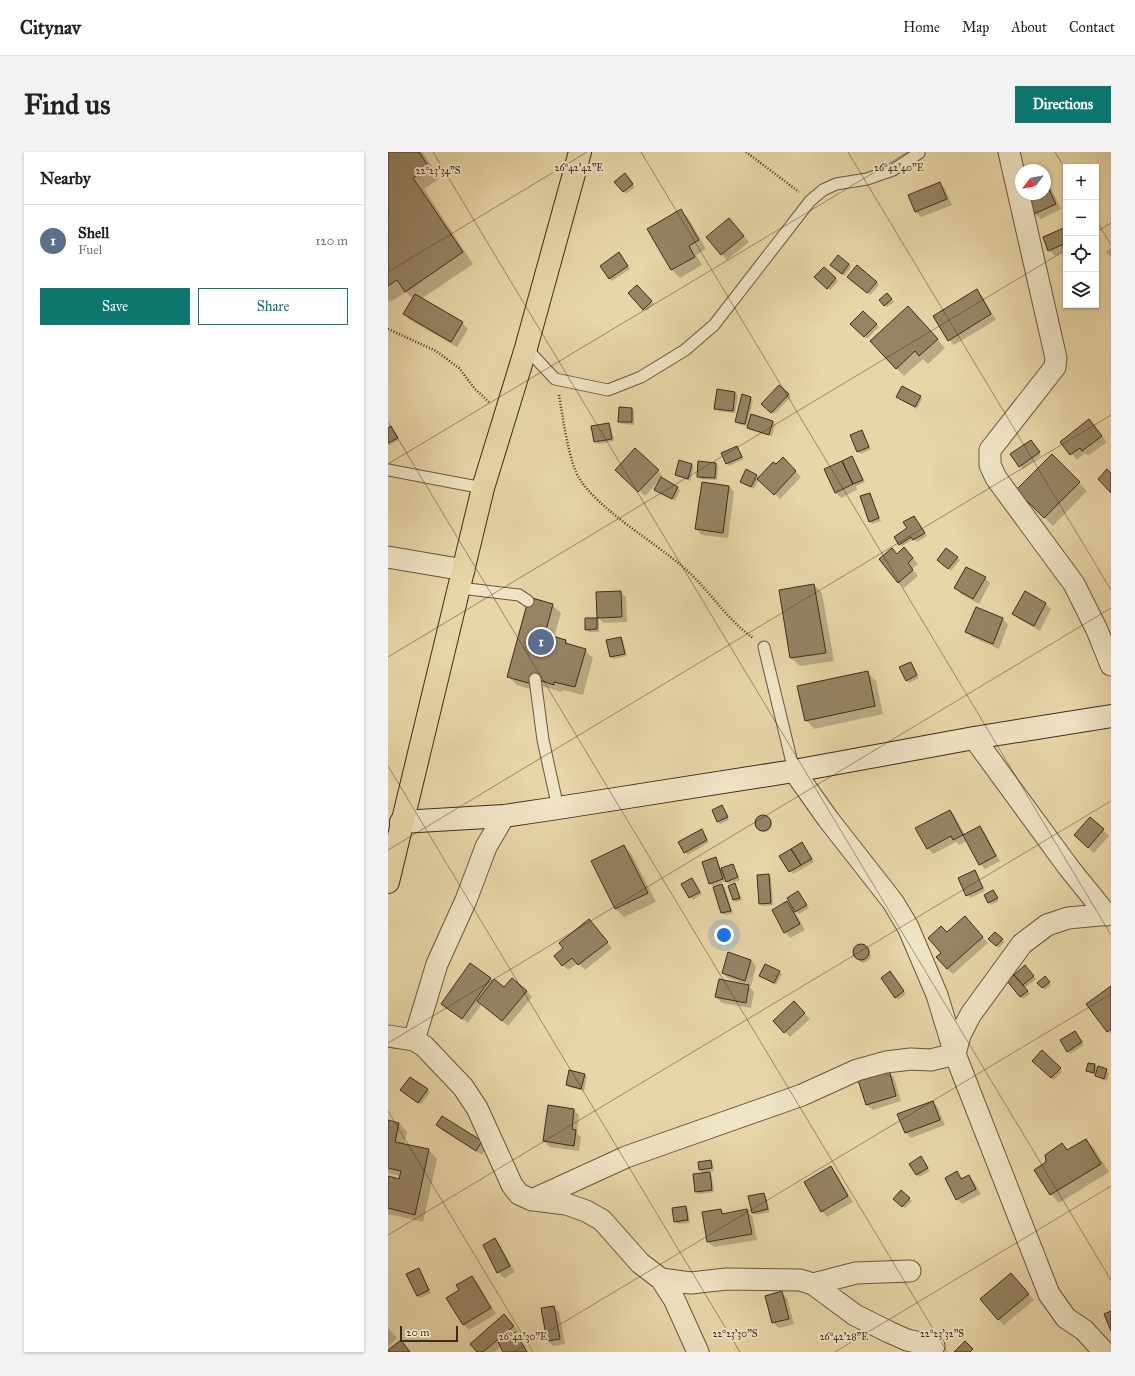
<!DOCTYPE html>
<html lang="en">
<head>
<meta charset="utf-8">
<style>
  body { margin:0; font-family:"IM FELL Great Primer",serif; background:#f2f2f2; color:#202124 }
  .controls { position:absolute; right:12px; top:12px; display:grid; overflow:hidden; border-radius:0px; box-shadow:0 1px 3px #0004 }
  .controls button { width:36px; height:36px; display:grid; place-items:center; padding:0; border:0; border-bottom:1px solid #e0e0e0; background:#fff; color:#202124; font:20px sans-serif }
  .compass { position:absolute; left:627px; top:12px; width:36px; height:36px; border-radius:50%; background:#fff; box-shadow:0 1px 3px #0004; rotate:239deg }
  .scale { position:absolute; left:12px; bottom:10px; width:58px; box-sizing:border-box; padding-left:4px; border:2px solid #3d2b1d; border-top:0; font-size:11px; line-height:14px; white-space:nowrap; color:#3d2b1d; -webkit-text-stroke:3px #f0e4c6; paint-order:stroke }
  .you { position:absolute; left:336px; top:783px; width:14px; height:14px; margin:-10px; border:3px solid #fff; border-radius:50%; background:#1a73e8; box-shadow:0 0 0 6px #1a73e833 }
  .badge { display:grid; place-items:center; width:26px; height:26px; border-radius:50%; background:#0f766e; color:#fff; font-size:13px; font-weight:700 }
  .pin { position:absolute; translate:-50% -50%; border:2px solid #fff; box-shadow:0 1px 4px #0006 }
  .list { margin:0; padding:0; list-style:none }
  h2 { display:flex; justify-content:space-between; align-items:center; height:52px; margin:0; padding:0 16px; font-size:17px }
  h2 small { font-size:13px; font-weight:400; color:#757577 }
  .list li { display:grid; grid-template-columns:26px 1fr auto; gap:12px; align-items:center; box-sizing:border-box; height:72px; padding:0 16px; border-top:1px solid #e0e0e0 }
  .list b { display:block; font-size:15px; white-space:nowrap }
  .list p { margin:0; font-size:13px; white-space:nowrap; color:#757577 }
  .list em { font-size:13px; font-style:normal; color:#757577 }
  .actions { display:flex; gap:8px; padding:12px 16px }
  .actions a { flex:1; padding:9px 0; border:1px solid #0f766e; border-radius:0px; text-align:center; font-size:14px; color:#0f766e }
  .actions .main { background:#0f766e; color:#fff }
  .icon { flex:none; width:22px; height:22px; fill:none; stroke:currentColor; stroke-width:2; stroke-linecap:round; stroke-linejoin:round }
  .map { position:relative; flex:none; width:723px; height:1200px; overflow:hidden; border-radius:0px }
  header { display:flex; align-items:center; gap:24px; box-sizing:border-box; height:56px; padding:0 20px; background:#fff; border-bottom:1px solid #e0e0e0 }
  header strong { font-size:19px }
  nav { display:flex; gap:22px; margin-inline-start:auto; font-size:14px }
  .intro { display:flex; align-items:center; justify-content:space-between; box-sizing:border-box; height:96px; padding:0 24px }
  h1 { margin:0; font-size:28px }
  .button { padding:10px 18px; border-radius:0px; background:#0f766e; color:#fff; font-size:14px; font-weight:700 }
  main { display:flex; gap:24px; padding:0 24px }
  aside { flex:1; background:#fff; border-radius:0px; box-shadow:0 1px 3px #0004 }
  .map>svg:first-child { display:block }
  .shadow { fill:#0003 }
  .building { fill:#968465; stroke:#3d2b1d }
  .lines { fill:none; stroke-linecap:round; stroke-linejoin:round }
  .lane-casing { stroke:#685640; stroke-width:13 }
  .street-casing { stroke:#685640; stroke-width:23 }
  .secondary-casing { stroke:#3d2b1d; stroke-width:24 }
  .primary-casing { stroke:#3d2b1d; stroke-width:24 }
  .path { stroke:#3d2b1d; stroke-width:2.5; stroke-dasharray:1 2; stroke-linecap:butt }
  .lane { stroke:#f0e4c6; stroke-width:11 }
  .street { stroke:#f0e4c6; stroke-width:21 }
  .secondary { stroke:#f0e4c6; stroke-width:22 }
  .primary { stroke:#e8d6a8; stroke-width:22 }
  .ticks { fill:none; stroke:#3d2b1d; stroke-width:1; stroke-opacity:0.45 }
  .ticks-label { font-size:10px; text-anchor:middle; fill:#3d2b1d; stroke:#f0e4c6; stroke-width:4; stroke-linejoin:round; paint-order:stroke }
</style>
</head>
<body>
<header>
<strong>Citynav</strong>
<nav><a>Home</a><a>Map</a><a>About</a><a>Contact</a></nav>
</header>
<div class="intro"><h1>Find us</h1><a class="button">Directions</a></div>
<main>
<aside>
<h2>Nearby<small></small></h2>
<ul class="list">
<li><span class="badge" style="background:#5c6f8a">1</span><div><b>Shell</b><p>Fuel</p></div><em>120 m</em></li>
</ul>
<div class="actions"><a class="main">Save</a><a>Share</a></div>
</aside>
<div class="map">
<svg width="723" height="1200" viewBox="0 0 723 1200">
  <rect width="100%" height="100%" fill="#e8d6a8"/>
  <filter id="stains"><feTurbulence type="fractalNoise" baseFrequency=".005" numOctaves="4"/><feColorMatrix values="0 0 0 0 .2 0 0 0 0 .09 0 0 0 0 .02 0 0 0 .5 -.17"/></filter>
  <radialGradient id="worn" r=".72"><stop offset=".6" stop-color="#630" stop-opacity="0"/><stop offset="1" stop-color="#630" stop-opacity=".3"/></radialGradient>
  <!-- shadow -->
  <path class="shadow" d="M0,0h34l18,26 -16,11 49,75 -52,35 41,24 6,6 -11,18 -47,-27 -5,-6 8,-15 -7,-7 -16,10 -2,-2z
    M239,25l8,10 -9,7 -10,-12z
    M657,29l5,5 11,23 -20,10 -6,-5 -9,-20h19z
    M552,32l5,5 7,16 -31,12 -5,-5 -7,-16z
    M292,58l9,9 17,30 -10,6 6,10 -22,13 -8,-8 -23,-41z
    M346,73l15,17 -22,18 -19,-23z
    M678,76v23l-11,5 -6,-6z
    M723,96v9l-5,-5z
    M233,104l9,13 -18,12 -11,-15z
    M461,112l2,3 -7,9 -10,-9z
    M436,116l14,13 -8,9 -14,-13z
    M463,127l25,3 3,3 -9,10z
    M249,134l17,18 -8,7 -16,-18z
    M588,139l6,5 14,24 -42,25 -5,-5z
    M499,142l7,8 -7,5 -7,-7z
    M475,160l16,15 -12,12 -15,-15z
    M529,164l28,32 -17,16 -5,-5 -19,17 -8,-8z
    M391,234l12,11 -17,17 -11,-10z
    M330,238l17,3 3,2 -3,18 -17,-2 -2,-3z
    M509,245h23l2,2 -5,10z
    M363,246l2,2 -6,26 -9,-2 -2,-3z
    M244,257l2,2v14l-12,-1 -3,-3z
    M385,269l2,3 -3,12 -21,-6 -3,-2z
    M701,269l18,21 -19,14 -3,-3 -8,7 -15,-18z
    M220,272l3,3 3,14 -16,3 -3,-3z
    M3,275l8,13 -11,6v-17z
    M474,279l9,18 -10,5 -3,-3z
    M645,292l8,11 -18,14 -11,-14z
    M349,295l7,12 -15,7 -2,-3z
    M664,304l35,35 -34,35 -36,-36z
    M464,305l13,25 -9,4 1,4 -16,8 -6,-6z
    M395,307l18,18 -21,22 -21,-20 -5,10 -13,-8 15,-5 3,2z
    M328,312l2,2 -1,14 -16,-1 -3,-3z
    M304,313l2,3 -4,13 -14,-6z
    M270,319l5,5 -2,3 19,11 -5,11 -19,-11 4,-10 -15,16 -23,-21z
    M314,331l27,3 5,6 -6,46 -27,-3 -5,-6z
    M482,342l11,27 -9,3 -2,-3z
    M528,367l11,17 -10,6 -3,-3 -12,7 -2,-2z
    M522,402l8,10 -6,5 6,7 -14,12 -5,-6z
    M569,406l3,2 -9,11 -11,-9z
    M597,426l5,5 -11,21 -18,-10 -5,-6z
    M426,433l8,8 12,68 -34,5 -9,-8 -11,-67z
    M232,440l6,5 1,25 -24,1 -4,-5v14h-10l-3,-3 10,-10 2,1 -1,-27z
    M637,440l21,12 5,5 -11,22 -21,-12 -6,-6z
    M164,453l9,8 -7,24 12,4 5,5 14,4 8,8 -10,37 -20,-5 -1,2 -21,-6 -1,6 -23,-7 -8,-8z
    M588,456l27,11 5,6 -9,24 -27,-12 -6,-6z
    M233,486l2,2 4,16 -13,3 -3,-2z
    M523,511l8,15 -10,5 -8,-15z
    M479,520l9,9 7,33 -69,15 -8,-9z
    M334,655l7,13 -9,4 -2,-2z
    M562,659l5,5 10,19 14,-8 6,6 15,28 -15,8 -5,-5 -13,-23 -8,4 -3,-3 -23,12 -5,-6z
    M368 672a8 8 0 1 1 16 0a8 8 0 1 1-16 0Z
    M702,666l19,18 -15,17 -13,-12z
    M313,679l8,11 -21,13 -3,-3z
    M416,693l10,17 -21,12 -13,-18z
    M236,694l8,9 24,47 -32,15 -8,-8 -24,-47z
    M328,707l5,10 12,-4 7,15 -11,4 -3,-3 -13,5 -3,-3z
    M587,720l10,19 -15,7 -10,-20z
    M381,724l2,2 2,27 -11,1 -2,-3z
    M304,727l10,15 -9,6 -10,-15z
    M346,732l8,16 -6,2 -3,-2z
    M334,733l3,3 8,25 -8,2 -3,-2 -7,-26z
    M605,739l6,10 -8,4 -2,-2z
    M410,740l11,16 -10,6 -5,-4 11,20 -15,8 -5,-6 2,-29 7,6z
    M582,771l18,20 -35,31 -6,-5 -4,-16 4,-20z
    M206,773l18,23 -27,22 -7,-7 -10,7 -5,-5 2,-17z
    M607,781l9,9 -5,6 -10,-9z
    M474,793l7,5 2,5 -1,4 -6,4 -4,-1 -6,-10 1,-4z
    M341,801l22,7 5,6 -5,20 -23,-8 -5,-5z
    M637,815l11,12 -11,9 5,6 -7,5 -15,-17z
    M391,820l3,2 -6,11 -16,-9z
    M504,823l14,19 -8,6 -16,-22z
    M102,827l14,10 23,2 5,6 -24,29 -26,-22 -14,19 -26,-19z
    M659,828l4,5 -6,5 -6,-7z
    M360,833l6,7 -3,16 -29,-5 -6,-6z
    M723,835v48l-3,-4z
    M406,851l16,16 -20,18 -5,-5z
    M687,880l9,13 -14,9 -2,-3z
    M654,900l20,19 -8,9 -20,-19z
    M706,913l3,2 -1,6 3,-6 10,6 -2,8 -20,-10z
    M500,920l6,5 7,24 -28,9 -6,-5z
    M197,923l2,2 -3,14 -15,-4 -2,-2z
    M39,937l3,3 -9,13 -17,-12z
    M545,950l5,6 7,17 -34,13 -6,-6z
    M186,958l5,5 -2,18 4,4 -2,14 -29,-4 -6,-6z
    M0,969l11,2 8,9 -3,13 25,5 8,9 -14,63 -35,-8v-37l12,3v-4l-12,-3z
    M50,973l44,16 5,6 -5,8 -39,-24z
    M698,988l8,8 15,24 -50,31 -8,-9 -3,-32 14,-18 7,7z
    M533,1006l9,13 -11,6 -9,-13z
    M323,1009l2,3 1,7 -6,1 4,4 2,16 -15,2 -3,-2 8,-18 -4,-4 -1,-7z
    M443,1015l5,6 17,29 -26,15 -5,-6z
    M569,1021l6,6 6,-3 5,6 7,12 -19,10 -5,-5z
    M513,1039l11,10 -7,7 -11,-9z
    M376,1042l2,2 4,16 -14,3 -3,-2z
    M298,1055l2,3 2,13 -12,1 -3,-2 -2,-13z
    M332,1058l5,4 22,-4 5,6 5,24 -43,7 -6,-5z
    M107,1087l5,6 15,27 -11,6 -6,-6z
    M31,1118l12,23 -11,5 -3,-2z
    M623,1122l23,26 -30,25 -6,-6z
    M84,1125l5,5 19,32 -27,16 -5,-5z
    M393,1140l6,6 7,26 -15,4 -6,-5 -7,-27z
    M166,1155l5,5 6,32 -12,2 -5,-5z
    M122,1169l9,11 -3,2 12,18h-23l-4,-6 -6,6h-17z
    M0,1176l9,10 -9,8z"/>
  <!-- building -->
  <path class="building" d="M0,0h31l10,15 -16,11 50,74 -58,40 -8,-12 -9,6z
    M237,21l8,11 -10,8 -9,-10z
    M657,29l11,23 -22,10 -9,-20h20z
    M552,30l7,17 -32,13 -7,-17z
    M293,57l18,31 -10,6 6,11 -24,13 -24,-41z
    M341,66l15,18 -23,19 -15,-18z
    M678,75v16l-18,8 -5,-14z
    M231,100l9,14 -19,13 -9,-13z
    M450,103l11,9 -7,10 -12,-9z
    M469,113l20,17 -10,11 -20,-16z
    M436,115l12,11 -9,11 -13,-12z
    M249,133l15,16 -9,9 -15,-17z
    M589,137l14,25 -43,27 -15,-25z
    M499,141l5,6 -8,7 -5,-6z
    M27,142l48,28 -12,20 -48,-28z
    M520,154l30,33 -19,17 -4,-5 -19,18 -26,-28z
    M475,159l14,13 -13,13 -14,-13z
    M391,233l10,9 -18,19 -10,-9z
    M514,234l19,10 -6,11 -19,-10z
    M329,237l18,3 -2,19 -19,-2z
    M354,242l9,3 -6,27 -10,-2z
    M231,255l13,1v14h-14z
    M363,262l22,7 -4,14 -22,-7z
    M701,267l13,17 -20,15 -2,-3 -10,7 -10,-13z
    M221,271l3,16 -18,3 -3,-16z
    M3,274l7,12 -10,5v-15z
    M474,278l7,17 -12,5 -7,-17z
    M643,288l9,12 -21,15 -9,-13z
    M349,294l5,11 -16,7 -5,-11z
    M247,296l24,22 -21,22 -23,-22z
    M664,302l28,28 -36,36 -28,-28z
    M464,304l11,24 -10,4 -11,-23z
    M395,305l13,14 -22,24 -17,-16 16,-17 3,2z
    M291,308l13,4 -4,15 -13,-4z
    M310,309l18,2 -1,15 -18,-1z
    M454,309l11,23 -18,9 -11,-24z
    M358,317l11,6 -6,12 -11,-5z
    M719,317l4,4v20l-13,-14z
    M273,325l17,10 -6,12 -18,-9z
    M314,330l27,4 -6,47 -28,-4z
    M482,341l9,25 -10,4 -9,-26z
    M526,364l11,17 -12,7 -2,-3 -12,8 -5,-8 13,-9 -4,-6z
    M516,395l9,11 -5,5 5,7 -15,13 -19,-24 13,-11 5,6z
    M558,396l12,9 -10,12 -11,-9z
    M578,415l20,10 -13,22 -19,-11z
    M426,432l12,69 -36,5 -11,-68z
    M233,439l1,26 -25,1 -1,-26z
    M637,439l21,12 -12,23 -22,-12z
    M141,445l24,7 -8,30 21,6 -1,3 21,6 -11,38 -21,-5v3l-21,-7 -1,6 -25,-7z
    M588,455l27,11 -10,26 -28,-12z
    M197,466h12v11l-12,1z
    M233,485l4,17 -15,3 -4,-17z
    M523,510l6,13 -11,6 -7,-14z
    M480,519l7,35 -70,15 -8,-35z
    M334,653l6,12 -11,5 -5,-12z
    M562,658l13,25 -10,5 -2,-4 -24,13 -12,-21z
    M367 671a8 8 0 1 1 16 0a8 8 0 1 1-16 0Z
    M702,665l14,12 -16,19 -14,-13z
    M592,674l16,30 -17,9 -16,-30z
    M314,677l5,11 -23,13 -6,-11z
    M414,690l10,17 -11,6 -10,-16z
    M236,693l24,48 -33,16 -24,-48z
    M403,697l10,16 -12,7 -10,-16z
    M328,705l7,22 -14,5 -7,-22z
    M345,712l5,13 -12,5 -5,-14z
    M587,718l8,18 -17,8 -8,-18z
    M381,722l2,29 -12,1 -2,-29z
    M304,726l8,14 -11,6 -8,-14z
    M347,731l5,15 -7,2 -5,-14z
    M334,732l9,27 -10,2 -8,-26z
    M605,738l5,8 -10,5 -4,-8z
    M410,739l9,14 -12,7 -8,-14z
    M399,749l13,23 -16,9 -12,-23z
    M577,764l18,21 -36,32 -11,-12 5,-4 -13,-15 13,-12 6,6z
    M201,767l19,23 -30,23 -6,-7 -10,8 -8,-10 9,-8 -4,-5z
    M607,780l8,7 -7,7 -8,-7z
    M465 800a8 8 0 1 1 16 0a8 8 0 1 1-16 0Z
    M340,800l23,8 -6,21 -23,-8z
    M82,811l21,15 -29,41 -21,-15z
    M377,812l15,7 -6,12 -15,-7z
    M637,813l9,11 -11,9 -9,-10z
    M502,819l14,20 -9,7 -14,-20z
    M626,823l14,16 -8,6 -13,-16z
    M657,824l5,6 -8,6 -5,-5z
    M124,826l15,13 -25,30 -25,-20 17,-22 10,8z
    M331,827l30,6 -3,18 -31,-6z
    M723,834v43l-4,3 -21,-28z
    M406,849l11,12 -21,20 -11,-12z
    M687,879l7,11 -15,10 -7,-12z
    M654,898l19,18 -10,10 -19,-17z
    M700,911l7,1 -1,9 -8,-2z
    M710,914l9,3 -3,10 -9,-3z
    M181,918l16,4 -4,15 -15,-4z
    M501,918l7,26 -30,9 -8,-25z
    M22,925l18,12 -10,14 -18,-13z
    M545,949l7,19 -35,13 -8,-19z
    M160,953l26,4 -2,20 4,1 -2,16 -31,-5z
    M54,964l40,25 -6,10 -40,-26z
    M0,968l11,3 -4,19 34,7 -14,66 -27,-7v-32l11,3 2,-8 -13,-3z
    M698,987l15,25 -51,31 -16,-25 12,-8 -1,-7 17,-12 5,7z
    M533,1004l7,12 -12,7 -7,-11z
    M323,1008l1,8 -13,2 -1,-8z
    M443,1014l17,30 -27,16 -17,-30z
    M569,1019l4,8 8,-4 7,14 -20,11 -11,-22z
    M322,1020l2,18 -17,2 -2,-18z
    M513,1038l9,8 -8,9 -9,-8z
    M376,1041l4,16 -16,4 -4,-17z
    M298,1054l2,14 -14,2 -2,-14z
    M333,1057l1,5 25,-5 5,25 -45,8 -5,-30z
    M107,1086l15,28 -13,7 -14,-28z
    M31,1116l10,22 -12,6 -11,-22z
    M623,1121l18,21 -31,26 -18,-21z
    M84,1124l19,32 -28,17 -17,-27 13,-8 -3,-5z
    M394,1139l7,28 -17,4 -7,-27z
    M166,1154l6,33 -13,2 -6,-33z
    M723,1159v20l-7,-17z
    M116,1162l10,12 -31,26h-6l-7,-8z
    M127,1180l12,20h-24l-5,-10z
    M13,1188l9,12h-22v-2z
    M577,1189l8,8 -3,3h-16z"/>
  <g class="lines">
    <!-- lane casing -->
    <g class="lane-casing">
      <path id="lane" d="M138,196l29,31 53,11 33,-13 44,-27 29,-25 96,-124 13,-11 13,-6 31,-5 26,-9 26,-17
        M0,318l95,18
        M72,436l59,7 9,6
        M376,495l30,124
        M147,527l8,61 15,68"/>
    </g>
    <!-- street casing -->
    <g class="street-casing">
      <path id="street" d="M621,0l47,206 -1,9 -65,83v15l6,13 78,106 23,46 14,35
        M0,405l76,13
        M586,586l95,130 38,47
        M406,619l34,48 65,83 15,25 29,68 18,59 94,240 17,24 18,12 20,22
        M0,884l26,4 10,6 39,41 14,21 35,77 7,9 13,6 94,-43 176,-62 55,-25 29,-8 25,-3 20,1 24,-6
        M26,888l23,-76 29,-64 20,-53 18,-31
        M567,902l5,-19 11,-21 51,-70 25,-19 21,-7 43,-4
        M146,1048l32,4 20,7 16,9 38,43 21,16 30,4 35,-4 74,1 13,4 42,31 34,17 18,8 27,6
        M273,1127l13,20 24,53
        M425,1132l43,-11 54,-2"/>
    </g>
    <!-- secondary casing -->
    <g class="secondary-casing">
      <path id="secondary" d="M13,670l103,-6 54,-8 236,-37 180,-33 137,-22"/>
    </g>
    <!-- primary casing -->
    <g class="primary-casing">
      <path id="primary" d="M0,730l95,-394 43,-140 54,-196"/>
    </g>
    <!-- path -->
    <path class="path" d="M358,0l53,40
      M0,177l48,22 23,17 16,21 14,13
      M171,243c4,22 9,64 20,83 20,32 74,63 104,89 25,21 43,52 70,71"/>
    <!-- lane -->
    <use href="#lane" class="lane"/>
    <!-- street -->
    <use href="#street" class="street"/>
    <!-- secondary -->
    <use href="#secondary" class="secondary"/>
    <!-- primary -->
    <use href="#primary" class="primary"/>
  </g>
  <!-- ticks -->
  <path class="ticks" d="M45,0l678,1128M253,0l470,783M460,0l263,438M667,0l11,18M708,68l15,25M708,80l15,-9M0,120l199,-120M0,270l559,930M0,312l520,-312M0,505l678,-407M0,614l352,586M0,698l723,-435M0,891l723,-435M0,959l145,241M0,1083l723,-434M126,1200l597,-358M447,1200l276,-166"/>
  <g class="ticks-label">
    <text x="191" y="19">26°42'42"E</text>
    <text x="511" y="19">26°42'40"E</text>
    <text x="50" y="22">22°23'34"S</text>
    <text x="347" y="1185">22°23'30"S</text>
    <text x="554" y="1185">22°23'32"S</text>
    <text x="135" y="1188">26°42'30"E</text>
    <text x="456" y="1188">26°42'28"E</text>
  </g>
  <rect width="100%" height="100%" filter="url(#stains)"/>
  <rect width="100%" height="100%" fill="url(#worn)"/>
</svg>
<div class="controls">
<button>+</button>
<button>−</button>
<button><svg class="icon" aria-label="locate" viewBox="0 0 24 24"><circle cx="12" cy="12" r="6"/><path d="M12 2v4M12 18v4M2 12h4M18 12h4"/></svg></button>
<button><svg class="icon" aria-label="layers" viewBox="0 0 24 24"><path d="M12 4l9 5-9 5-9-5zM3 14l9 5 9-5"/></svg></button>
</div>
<svg class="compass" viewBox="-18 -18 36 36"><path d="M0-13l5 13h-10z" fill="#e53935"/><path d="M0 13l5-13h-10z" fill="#757577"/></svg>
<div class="scale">20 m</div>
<div class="you"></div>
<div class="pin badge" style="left:153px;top:490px;background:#5c6f8a">1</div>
</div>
</main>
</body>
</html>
